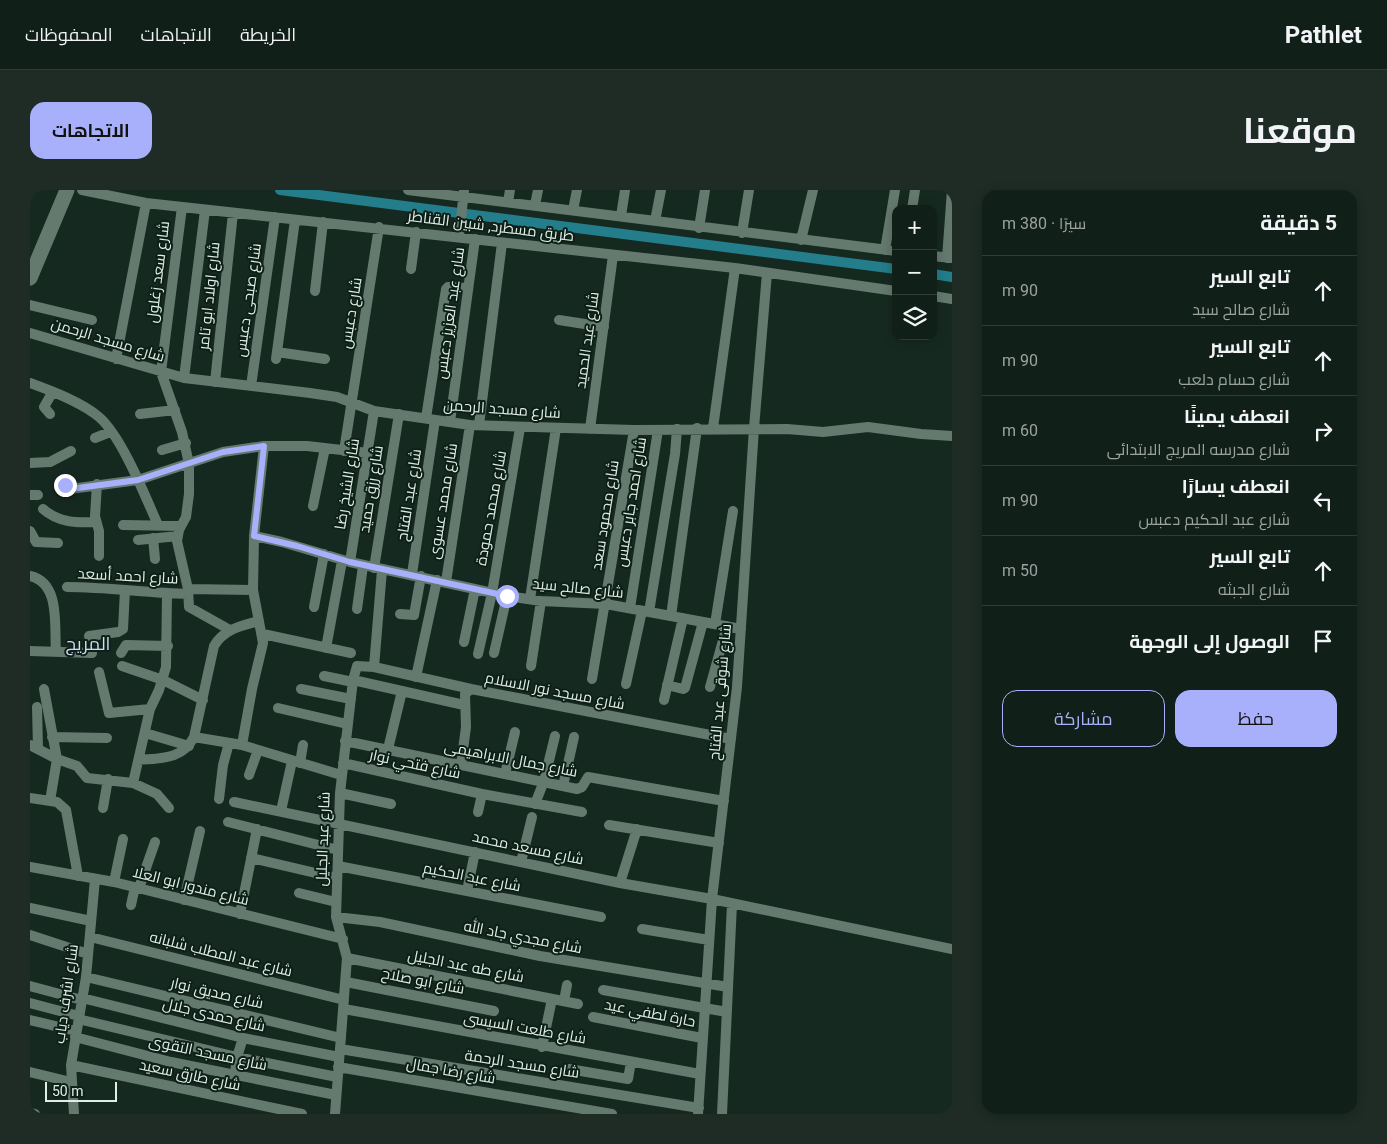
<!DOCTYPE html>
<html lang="ar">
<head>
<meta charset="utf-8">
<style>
  body { margin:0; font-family:Roboto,Cairo,sans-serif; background:#1e2c25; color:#f1f3f6; direction:rtl }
  .controls { position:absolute; right:15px; top:15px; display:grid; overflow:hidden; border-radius:10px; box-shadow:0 2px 12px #0003 }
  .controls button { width:45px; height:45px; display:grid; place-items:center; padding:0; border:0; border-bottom:1px solid #303d37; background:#101f18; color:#f1f3f6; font:25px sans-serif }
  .scale { position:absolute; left:15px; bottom:12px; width:72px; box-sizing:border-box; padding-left:5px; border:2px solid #e1ede7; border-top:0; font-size:14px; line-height:18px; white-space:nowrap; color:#e1ede7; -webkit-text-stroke:4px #0d2017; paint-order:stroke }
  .stop { position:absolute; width:15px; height:15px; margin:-11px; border:4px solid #a8b0fc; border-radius:50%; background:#fff }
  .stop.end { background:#a8b0fc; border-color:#fff; box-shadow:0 1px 5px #0008 }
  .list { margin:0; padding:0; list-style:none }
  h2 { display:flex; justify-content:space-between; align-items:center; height:65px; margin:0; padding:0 20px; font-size:21px }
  h2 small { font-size:16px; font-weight:400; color:#9ca2a2 }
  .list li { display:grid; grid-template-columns:32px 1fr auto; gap:15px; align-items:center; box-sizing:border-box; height:70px; padding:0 20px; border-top:1px solid #303d37 }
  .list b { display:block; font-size:19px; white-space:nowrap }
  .list p { margin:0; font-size:16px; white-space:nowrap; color:#9ca2a2 }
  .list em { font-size:16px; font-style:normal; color:#9ca2a2 }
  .actions { display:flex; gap:10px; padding:15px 20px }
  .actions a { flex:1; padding:11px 0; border:1px solid #a8b0fc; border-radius:15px; text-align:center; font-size:18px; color:#a8b0fc }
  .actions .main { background:#a8b0fc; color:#111 }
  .icon { flex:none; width:28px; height:28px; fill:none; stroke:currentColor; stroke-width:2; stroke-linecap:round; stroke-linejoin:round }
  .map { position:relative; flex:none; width:922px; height:924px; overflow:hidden; direction:ltr; border-radius:15px }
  header { display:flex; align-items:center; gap:30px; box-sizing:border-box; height:70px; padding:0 25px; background:#101f18; border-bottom:1px solid #303d37 }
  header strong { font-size:24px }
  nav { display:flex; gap:28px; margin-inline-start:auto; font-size:18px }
  .intro { display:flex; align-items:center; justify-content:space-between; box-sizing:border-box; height:120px; padding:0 30px }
  h1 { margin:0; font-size:35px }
  .button { padding:12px 22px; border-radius:15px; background:#a8b0fc; color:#111; font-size:18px; font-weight:700 }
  main { display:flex; gap:30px; padding:0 30px }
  aside { flex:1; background:#101f18; border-radius:15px; box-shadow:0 2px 12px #0003 }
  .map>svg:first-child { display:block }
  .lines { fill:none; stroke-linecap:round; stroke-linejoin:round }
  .canal { stroke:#237d8a; stroke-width:10 }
  .street { stroke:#657a6f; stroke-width:10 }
  .secondary { stroke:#657a6f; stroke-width:15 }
  .route { stroke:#a8b0fc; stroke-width:6 }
  .labels { text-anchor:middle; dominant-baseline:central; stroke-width:4; stroke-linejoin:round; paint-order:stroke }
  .street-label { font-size:15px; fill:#e1ede7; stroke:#0d2017 }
  .quarter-label { font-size:18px; fill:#d4d9f6; stroke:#0d2017 }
</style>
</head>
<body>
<header>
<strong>Pathlet</strong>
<nav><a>الخريطة</a><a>الاتجاهات</a><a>المحفوظات</a></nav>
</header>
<div class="intro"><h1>موقعنا</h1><a class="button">الاتجاهات</a></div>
<main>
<aside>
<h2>5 دقيقة<small>سيرًا · 380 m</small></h2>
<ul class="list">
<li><svg class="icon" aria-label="ahead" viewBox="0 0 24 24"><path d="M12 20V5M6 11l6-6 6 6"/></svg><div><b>تابع السير</b><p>شارع صالح سيد</p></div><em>90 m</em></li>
<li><svg class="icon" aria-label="ahead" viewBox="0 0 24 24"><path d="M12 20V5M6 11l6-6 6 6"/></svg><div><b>تابع السير</b><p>شارع حسام دلعب</p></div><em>90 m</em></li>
<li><svg class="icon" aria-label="right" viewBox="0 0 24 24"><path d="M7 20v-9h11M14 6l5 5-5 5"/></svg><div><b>انعطف يمينًا</b><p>شارع مدرسه المريج الابتدائى</p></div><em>60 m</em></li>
<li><svg class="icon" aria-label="left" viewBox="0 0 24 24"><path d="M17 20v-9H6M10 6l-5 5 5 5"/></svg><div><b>انعطف يسارًا</b><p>شارع عبد الحكيم دعبس</p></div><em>90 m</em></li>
<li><svg class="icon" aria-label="ahead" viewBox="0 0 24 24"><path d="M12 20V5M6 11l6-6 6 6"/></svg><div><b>تابع السير</b><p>شارع الجبثه</p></div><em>50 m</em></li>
<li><svg class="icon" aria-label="arrive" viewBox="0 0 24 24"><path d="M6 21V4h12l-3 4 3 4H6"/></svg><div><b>الوصول إلى الوجهة</b></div></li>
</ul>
<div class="actions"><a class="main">حفظ</a><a>مشاركة</a></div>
</aside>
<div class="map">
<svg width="922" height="924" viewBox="0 0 922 924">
  <rect width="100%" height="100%" fill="#162920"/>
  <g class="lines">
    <!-- canal -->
    <path class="canal" d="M250,0l616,79
      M903,84l19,3"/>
    <!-- street -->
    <path class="street" d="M52,0l64,13 589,65 161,23
      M378,0l488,61
      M478,12l2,-12
      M505,15l3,-15
      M152,17l-21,165 21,60 7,32v30l-3,23 -7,13 -2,11 11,48 1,18 41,23
      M882,19l3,-19
      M543,20l4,-20
      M591,26l4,-26
      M625,31l6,-31
      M669,38l6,-38
      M712,43l7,-43
      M429,46l5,-45
      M771,50l12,-50
      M855,60l10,-60
      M903,66l18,2
      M917,68l5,-68
      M381,79l5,-37
      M285,101l8,-69
      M903,106l19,3
      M0,115l62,15
      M529,130l45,7
      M0,143l154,45 126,15 27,4 37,14 96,14 164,5 153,-1 36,3 45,-5 53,7 31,2
      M247,162l48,7
      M86,169l30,-156
      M246,169l19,-139
      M154,188l21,-168
      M185,192l18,-169
      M0,193c22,8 51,19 69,34 23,20 46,79 59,108
      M221,196l24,-169
      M20,224l-6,-7 8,-14
      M110,224l35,-4
      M396,228l20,-129 2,-2 20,1
      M420,232l25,-183
      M449,235l23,-182
      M683,238l22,-160
      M560,239l23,-174
      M65,248l15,-6
      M132,260l24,-7
      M314,261l35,-224
      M0,273l20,-1 21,-11
      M33,290l7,9 68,-9 85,-28 41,-6h43l61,7
      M67,294l-2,32 4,15v25
      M0,305h8
      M283,316l12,-58
      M13,319c16,14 34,14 53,13
      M93,335l58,1
      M0,341l6,11 22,1
      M224,346l28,6 68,20 157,34 34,5 65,3 135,25
      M123,348l2,21
      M108,350l40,-4
      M320,372l24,-151
      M344,378l25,-154
      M382,384l23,-154
      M0,386c31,7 24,50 26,76
      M416,392l24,-157
      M37,397c40,0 80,6 121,7
      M158,399l65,1
      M500,409l26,-171
      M284,417l10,-53
      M600,418l28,-178
      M327,419l6,-43
      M619,422l26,-158 2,-25
      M370,424l14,1 7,-39
      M641,426l26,-188
      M685,434l18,-113
      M233,444l88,19
      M59,446l29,-4 5,-3 2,-39
      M434,452l11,-53
      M296,458l16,-87
      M0,461l62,2
      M91,463l5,-8 42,1
      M464,463l13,-57
      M448,464l14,-61 28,-165
      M92,476l41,14 40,20
      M501,476l10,-65
      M344,477l8,-97
      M69,482l10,41 41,-4
      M294,486l29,6
      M386,487l21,-97
      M562,489l42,-249
      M323,490l111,25
      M596,494l16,-73
      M637,495l16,4 2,-1 18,-66
      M680,497l17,-61
      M14,499l13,70 -7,42
      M271,499l50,10
      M634,510l19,-82
      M7,517l1,42
      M248,518l69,16
      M115,543l44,13
      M22,547l55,1
      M164,547l20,-91c10,-17 27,-20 45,-25
      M315,551l232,48 5,-2 6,-10 136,24
      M0,555l27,14 20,7 10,12 46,5 24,11 12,14
      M212,555l10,-56 11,-46 -10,-53 1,-54 10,-90
      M358,559l14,-58
      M109,570c22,-2 43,0 55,-23l48,8 99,30
      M270,573l3,-18
      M313,573l139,31 100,18
      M431,575l5,-38 -1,-33 6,-5
      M475,584l10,-42
      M219,585l9,-25
      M103,593l17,-74 9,-19 7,-23 1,-73
      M533,596l11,-49
      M310,603l51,11
      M0,608l27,4 9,8 12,66
      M189,609l4,-34 6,-22
      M204,612l386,81 92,16 240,50
      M505,614l9,-23 11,-45
      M73,618l5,-29
      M251,621l11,-50
      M448,622l4,-18
      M198,632l110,28
      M579,635l110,18
      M221,668l86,20
      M491,672l11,-45
      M308,676l263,51
      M0,677l84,15 229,57
      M84,692l9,-43
      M590,693l17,-54
      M109,698l16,-46
      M437,701l8,-39
      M269,703l37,9
      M154,710l16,-69
      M101,715l4,-18
      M0,718l61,13
      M210,724l17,-85
      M306,727l44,5 160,34 188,31
      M612,739l67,11
      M0,745l58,19
      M60,747l254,63
      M317,768l231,46
      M56,787l255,61
      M316,792l148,29
      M0,796l52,14
      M573,800l124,22
      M52,808l161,40 96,19
      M534,811l3,-16
      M0,813l49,13
      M314,819l356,65
      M563,827l109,21
      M48,829l159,38 100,20
      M0,830l46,11
      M45,847l96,25 165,33
      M512,857l10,-48
      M310,859l359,59
      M41,875l231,49
      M308,877l274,47
      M536,881l3,-2 59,10 3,-17
      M0,882l41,10
      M205,883l2,-16 6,-19
      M0,923l5,1
      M44,924l-3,-49 15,-88 9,-98
      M305,924l12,-156 -11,-41 4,-124 13,-113 4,-14 17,1 97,22 260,50
      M668,924l14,-215 25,-212 17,-259 13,-155
      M692,924l10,-210"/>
    <!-- secondary -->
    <path class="secondary" d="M0,88l37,-88"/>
  </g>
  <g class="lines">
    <!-- route -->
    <path class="route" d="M35,295l5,4 68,-9 85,-28 41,-6 -10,90 43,10 53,16 157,34"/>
  </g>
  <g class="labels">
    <!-- street labels -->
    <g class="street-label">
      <text transform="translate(461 36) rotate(7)">طريق مسطرد, شبين القناطر</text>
      <text transform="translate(128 82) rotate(-83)">شارع سعد زغلول</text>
      <text transform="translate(179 106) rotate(-84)">شارع اولاد ابو تامر</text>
      <text transform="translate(218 110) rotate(-82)">شارع صبحى دعبس</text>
      <text transform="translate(321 123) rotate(-81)">شارع دعبس</text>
      <text transform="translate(420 123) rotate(-82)">شارع عبد العزيز دعبس</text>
      <text transform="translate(78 150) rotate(17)">شارع مسجد الرحمن</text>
      <text transform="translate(557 150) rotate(-82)">شارع عبد الحميد</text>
      <text transform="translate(472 219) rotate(4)">شارع مسجد الرحمن</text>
      <text transform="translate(317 294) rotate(-81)">شارع الشيخ رضا</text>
      <text transform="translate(341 299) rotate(-81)">شارع رزق حميد</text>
      <text transform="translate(379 305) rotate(-81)">شارع عبد الفتاح</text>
      <text transform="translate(413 311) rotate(-81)">شارع محمد عسوى</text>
      <text transform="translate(601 312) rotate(-81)">شارع احمد جابر دعبس</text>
      <text transform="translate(461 318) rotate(-80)">شارع محمد حمودة</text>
      <text transform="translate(575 325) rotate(-81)">شارع محمود سعد</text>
      <text transform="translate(98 386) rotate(3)">شارع احمد أسعد</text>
      <text transform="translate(548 398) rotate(6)">شارع صالح سيد</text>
      <text transform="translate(525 501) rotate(11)">شارع مسجد نور الاسلام</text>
      <text transform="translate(690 502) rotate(-85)">شارع شوقى عبد الفتاح</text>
      <text transform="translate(481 569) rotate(11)">شارع جمال الابراهيمى</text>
      <text transform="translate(385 574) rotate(12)">شارع فتحي نوار</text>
      <text transform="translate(293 649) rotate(-88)">شارع عبد الجليل</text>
      <text transform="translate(498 658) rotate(12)">شارع مسعد محمد</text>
      <text transform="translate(442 687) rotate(11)">شارع عبد الحكيم</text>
      <text transform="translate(161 696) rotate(14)">شارع مندور ابو العلا</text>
      <text transform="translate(493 747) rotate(11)">شارع مجدي جاد الله</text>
      <text transform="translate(191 764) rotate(14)">شارع عبد المطلب شلبانه</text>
      <text transform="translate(436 776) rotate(11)">شارع طه عبد الجليل</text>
      <text transform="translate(393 791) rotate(11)">شارع ابو صلاح</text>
      <text transform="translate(187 803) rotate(13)">شارع صديق نوار</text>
      <text transform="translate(36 804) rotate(-82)">شارع اشرف دياب</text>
      <text transform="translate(620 823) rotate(11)">حارة لطفي عيد</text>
      <text transform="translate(184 825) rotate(13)">شارع حمدى جلال</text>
      <text transform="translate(495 838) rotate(10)">شارع طلعت السيسى</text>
      <text transform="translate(178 863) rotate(12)">شارع مسجد التقوى</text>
      <text transform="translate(492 874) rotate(9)">شارع مسجد الرحمة</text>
      <text transform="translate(421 881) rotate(10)">شارع رضا جمال</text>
      <text transform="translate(160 885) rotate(12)">شارع طارق سعيد</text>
    </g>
    <!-- quarter labels -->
    <g class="quarter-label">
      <text x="58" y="453">المريج</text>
    </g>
  </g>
</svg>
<div class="controls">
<button>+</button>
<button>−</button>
<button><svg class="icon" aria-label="layers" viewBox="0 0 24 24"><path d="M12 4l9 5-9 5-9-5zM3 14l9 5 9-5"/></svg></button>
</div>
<div class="scale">50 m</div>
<div class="stop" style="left:477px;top:406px"></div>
<div class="stop end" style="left:35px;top:295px"></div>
</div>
</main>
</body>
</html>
